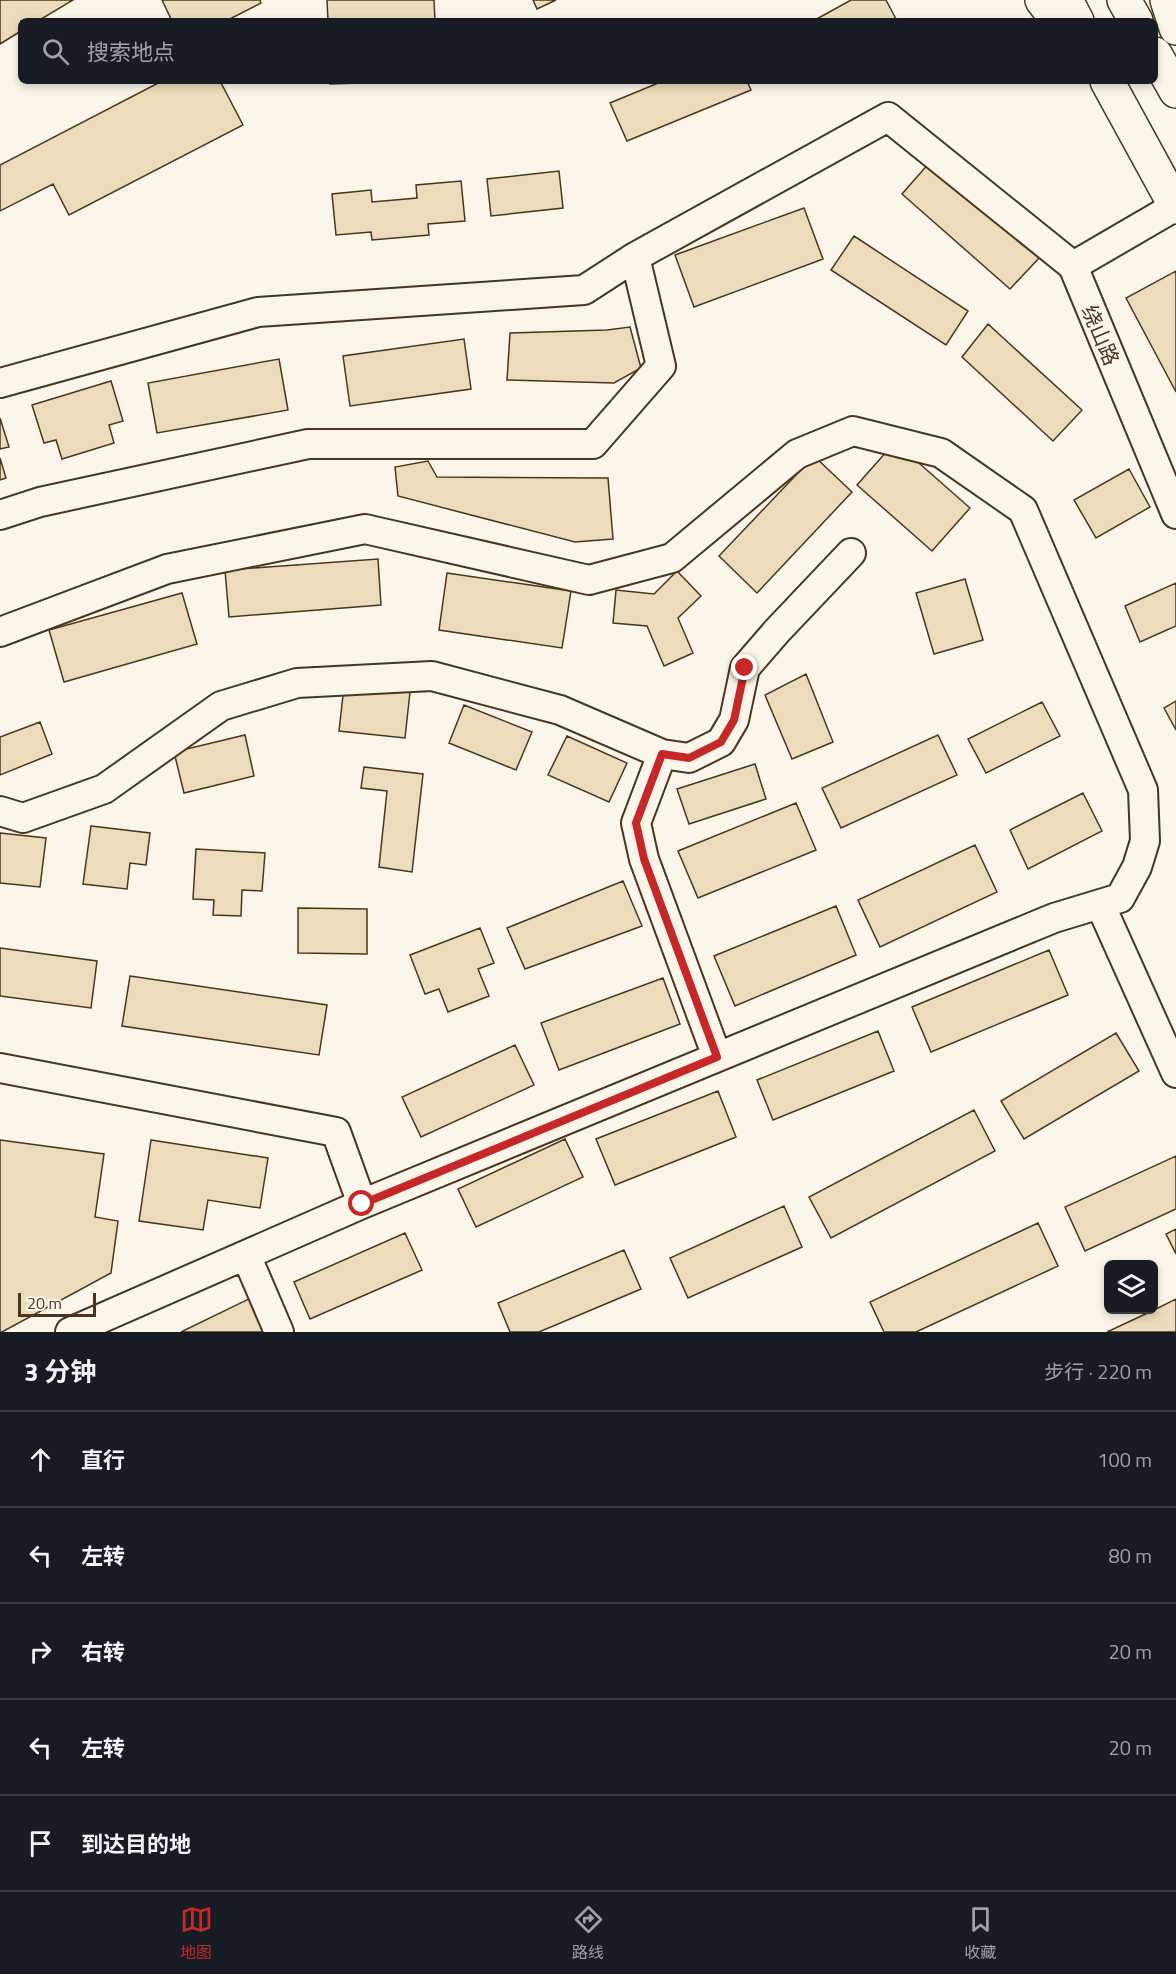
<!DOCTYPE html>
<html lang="zh">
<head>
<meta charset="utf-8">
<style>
  body { margin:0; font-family:"Titillium Web","Noto Sans SC",sans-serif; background:#20242c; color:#f1f3f6 }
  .controls { position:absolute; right:18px; bottom:18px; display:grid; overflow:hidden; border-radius:9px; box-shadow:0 3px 9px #0003 }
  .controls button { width:54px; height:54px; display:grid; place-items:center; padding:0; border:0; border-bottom:2px solid #363941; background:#171b24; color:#f1f3f6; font:30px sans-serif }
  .scale { position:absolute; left:18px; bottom:15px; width:78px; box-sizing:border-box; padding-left:6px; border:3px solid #4a3520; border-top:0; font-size:16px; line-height:21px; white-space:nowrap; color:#4a3520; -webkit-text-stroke:4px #fbf6e9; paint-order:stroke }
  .stop { position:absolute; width:18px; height:18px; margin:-14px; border:4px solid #c62828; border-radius:50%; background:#fff }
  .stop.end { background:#c62828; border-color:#fff; box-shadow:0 2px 6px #0008 }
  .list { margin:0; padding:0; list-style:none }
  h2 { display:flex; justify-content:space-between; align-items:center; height:78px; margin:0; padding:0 24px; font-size:26px }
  h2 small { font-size:20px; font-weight:400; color:#9ea1a6 }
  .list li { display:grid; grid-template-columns:39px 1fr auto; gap:18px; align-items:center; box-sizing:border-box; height:96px; padding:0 24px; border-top:2px solid #363941 }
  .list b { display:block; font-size:22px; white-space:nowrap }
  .list em { font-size:20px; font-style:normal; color:#9ea1a6 }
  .icon { flex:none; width:33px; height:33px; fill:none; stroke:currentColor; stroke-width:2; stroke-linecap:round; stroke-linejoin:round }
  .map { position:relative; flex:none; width:1176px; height:1332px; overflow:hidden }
  .search { position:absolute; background:#171b24; box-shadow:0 3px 9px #0003; left:18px; right:18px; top:18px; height:66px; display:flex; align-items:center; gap:15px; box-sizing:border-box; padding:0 21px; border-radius:9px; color:#9ea1a6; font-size:22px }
  .sheet { height:558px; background:#171b24 }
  nav { display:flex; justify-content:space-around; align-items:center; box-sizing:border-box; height:84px; border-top:2px solid #363941; background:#171b24; font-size:16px; color:#9ea1a6 }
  nav a { display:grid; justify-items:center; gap:3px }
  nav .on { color:#c62828 }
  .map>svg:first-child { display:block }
  .building { fill:#ecdcbc; stroke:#4a3520; stroke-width:1.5 }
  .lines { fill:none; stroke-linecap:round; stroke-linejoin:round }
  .minor-casing { stroke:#4a3520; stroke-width:32 }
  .major-casing { stroke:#4a3520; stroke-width:36 }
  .highway-casing { stroke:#4a3520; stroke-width:36 }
  .minor { stroke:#fbf6e9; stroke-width:28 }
  .major { stroke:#fbf6e9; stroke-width:33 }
  .highway { stroke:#fbf6e9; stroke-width:33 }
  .route { stroke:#c62828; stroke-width:8 }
  .labels { text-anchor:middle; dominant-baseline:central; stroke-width:4.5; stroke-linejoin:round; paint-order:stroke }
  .street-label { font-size:21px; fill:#4a3520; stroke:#fbf6e9 }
</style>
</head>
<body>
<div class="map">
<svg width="1176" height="1332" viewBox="0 0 1176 1332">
  <rect width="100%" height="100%" fill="#fbf6e9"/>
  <!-- building -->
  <path class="building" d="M0,0h73l-35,21h-17v10l-21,13z
    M162,0h98l1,3 -35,18h-54z
    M327,0h107l1,21h-107z
    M533,0h23l-19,9z
    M851,0h35l11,21h-84z
    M162,81h58l23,44 -174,90 -16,-31 -53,27v-46z
    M330,81h94l-94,3z
    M663,81h84l4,9 -124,51 -17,-38z
    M930,162l109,96 -29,31 -108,-95z
    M559,171l4,37 -72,8 -4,-37z
    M461,181l4,40 -37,3 1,11 -57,5 -1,-8 -35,3 -4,-41 39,-4 1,12 45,-4 -1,-13z
    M804,208l19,51 -129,48 -19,-52z
    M854,236l114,75 -22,34 -115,-75z
    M1176,271v121l-50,-94z
    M988,324l94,86 -29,31 -91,-84z
    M630,327l11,41 -27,15 -107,-3 3,-47 97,-3z
    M464,339l7,50 -121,17 -7,-50z
    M279,359l9,51 -131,23 -9,-50z
    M111,381l12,40 -14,4 5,18 -52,16 -6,-19 -12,3 -12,-38z
    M0,418l9,29 -9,2z
    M895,442l75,66 -38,43 -75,-66z
    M814,456l38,36 -95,101 -38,-37z
    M0,458l6,20 -6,2z
    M428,461l9,16 171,1 5,61 -38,3 -177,-46 -3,-29z
    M1129,469l21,38 -54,31 -22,-38z
    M378,559l3,46 -152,12 -4,-47z
    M677,571l24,25 -23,22 15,35 -29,13 -17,-40 -34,-3 3,-33 38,4z
    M447,573l124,18 -9,57 -123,-18z
    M965,579l18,61 -49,14 -18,-61z
    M1176,583v43l-36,16 -15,-36z
    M182,593l15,51 -133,38 -15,-52z
    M806,674l27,68 -41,17 -27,-64z
    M344,686l66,6 -5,46 -66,-7z
    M1176,701v29l-12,-22z
    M1042,702l18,34 -74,37 -18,-34z
    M464,705l68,27 -16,38 -67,-27z
    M40,722l12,32 -52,21v-38z
    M245,735l9,41 -70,17 -10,-41z
    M938,735l19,40 -116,53 -19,-40z
    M567,736l60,27 -18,39 -61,-27z
    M755,764l11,35 -77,25 -12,-35z
    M364,767l59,7 -11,98 -33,-5 8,-76 -26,-3z
    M1083,793l19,38 -74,38 -18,-39z
    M796,803l20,47 -118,48 -20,-47z
    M91,826l59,7 -4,32 -16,-2 -3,26 -44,-5z
    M0,833l46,5 -6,49 -40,-4z
    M975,845l22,47 -117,55 -22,-47z
    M196,849l69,4 -3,38 -20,-1 -1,26 -28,-1 1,-15 -21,-1z
    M623,881l19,45 -117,43 -18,-41z
    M836,906l20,49 -121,51 -21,-50z
    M298,908l69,1v45l-69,-1z
    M480,928l14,35 -16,6 11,27 -41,16 -9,-23 -14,5 -15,-39z
    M0,948l97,13 -6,47 -91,-12z
    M1049,950l19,45 -137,57 -19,-45z
    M130,976l197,29 -8,50 -197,-29z
    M663,978l17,46 -121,46 -18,-47z
    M878,1031l16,40 -121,49 -16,-40z
    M1116,1033l23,38 -115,68 -23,-38z
    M515,1045l19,40 -113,52 -19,-40z
    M718,1091l18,46 -121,48 -19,-46z
    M974,1110l21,41 -164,87 -22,-41z
    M565,1139l18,38 -107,50 -18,-38z
    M0,1140l104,14 -9,63 23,4 -7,52 -109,59h-2z
    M151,1140l117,18 -8,50 -52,-8 -5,30 -64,-9z
    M1176,1156v53l-91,42 -20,-44z
    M784,1206l18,41 -114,51 -18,-40z
    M1038,1223l20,43 -142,66h-32l-14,-30z
    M1176,1229v25l-10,-20z
    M405,1233l17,37 -112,49 -16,-37z
    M624,1250l17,39 -102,43h-29l-12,-29z
    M257,1295l18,37h-94z
    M1176,1299v33h-69l47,-22z"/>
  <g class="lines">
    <!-- minor casing -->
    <g class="minor-casing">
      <path id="minor" d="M1176,206l-103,60 103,248
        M0,383l258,-71 326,-22 51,-33
        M0,515l40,-13 268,-58h285l68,-78 -26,-109 253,-140 185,149
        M0,632l167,-63 198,-40 224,51 83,-22 125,-104 56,-23 88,22 82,57 120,280 2,51 -8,26 -17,31 -66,20 -692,286 -292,128
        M662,754l-26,69 8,36 73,198
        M0,811l23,7 81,-29 117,-83 76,-23 135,-7 128,34 102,44 27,4 32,-16 13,-22 11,-52 32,-37 74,-78
        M1100,904l76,169
        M0,1068l336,64 26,72
        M246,1255l33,77"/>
    </g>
    <!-- major casing -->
    <g class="major-casing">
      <path id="major" d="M1042,0l16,21
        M1167,0l9,28"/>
    </g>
    <!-- highway casing -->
    <g class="highway-casing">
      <path id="highway" d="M1066,0l11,21
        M1124,0l12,21
        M1155,54l21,37
        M1107,81l69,126"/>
    </g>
    <!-- minor -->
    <use href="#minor" class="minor"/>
    <!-- major -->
    <use href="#major" class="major"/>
    <!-- highway -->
    <use href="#highway" class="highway"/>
  </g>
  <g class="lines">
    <!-- route -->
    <path class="route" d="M362,1204l355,-147 -73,-198 -8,-36 26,-69 27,4 32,-16 13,-22 11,-52"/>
  </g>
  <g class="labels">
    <!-- street labels -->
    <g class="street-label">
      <text transform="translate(1101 335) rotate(67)">绕山路</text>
    </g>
  </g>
</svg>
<div class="controls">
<button><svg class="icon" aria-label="layers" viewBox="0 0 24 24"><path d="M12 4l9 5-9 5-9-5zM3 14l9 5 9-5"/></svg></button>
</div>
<div class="scale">20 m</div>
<div class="stop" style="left:362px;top:1204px"></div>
<div class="stop end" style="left:745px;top:668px"></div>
<div class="search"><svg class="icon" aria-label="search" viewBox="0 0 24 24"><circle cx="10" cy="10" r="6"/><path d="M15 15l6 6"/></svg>搜索地点</div>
</div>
<section class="sheet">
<h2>3 分钟<small>步行 · 220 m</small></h2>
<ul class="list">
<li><svg class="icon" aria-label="ahead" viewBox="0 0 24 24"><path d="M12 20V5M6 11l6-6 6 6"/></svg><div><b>直行</b></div><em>100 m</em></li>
<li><svg class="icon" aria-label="left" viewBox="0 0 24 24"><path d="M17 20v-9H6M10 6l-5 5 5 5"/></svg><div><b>左转</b></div><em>80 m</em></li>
<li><svg class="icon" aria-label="right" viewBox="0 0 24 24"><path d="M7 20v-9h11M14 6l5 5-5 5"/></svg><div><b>右转</b></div><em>20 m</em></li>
<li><svg class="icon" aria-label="left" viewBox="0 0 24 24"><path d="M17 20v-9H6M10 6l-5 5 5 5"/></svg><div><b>左转</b></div><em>20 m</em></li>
<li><svg class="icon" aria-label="arrive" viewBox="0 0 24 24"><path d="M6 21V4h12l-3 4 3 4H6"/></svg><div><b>到达目的地</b></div></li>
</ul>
</section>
<nav>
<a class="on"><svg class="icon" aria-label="map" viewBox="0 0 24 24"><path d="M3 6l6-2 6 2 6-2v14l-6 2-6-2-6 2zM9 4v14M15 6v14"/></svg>地图</a>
<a><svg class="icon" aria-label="directions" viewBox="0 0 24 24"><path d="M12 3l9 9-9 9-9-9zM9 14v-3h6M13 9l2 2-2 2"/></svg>路线</a>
<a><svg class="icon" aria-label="saved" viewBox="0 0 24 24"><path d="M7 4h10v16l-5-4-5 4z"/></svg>收藏</a>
</nav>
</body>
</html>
